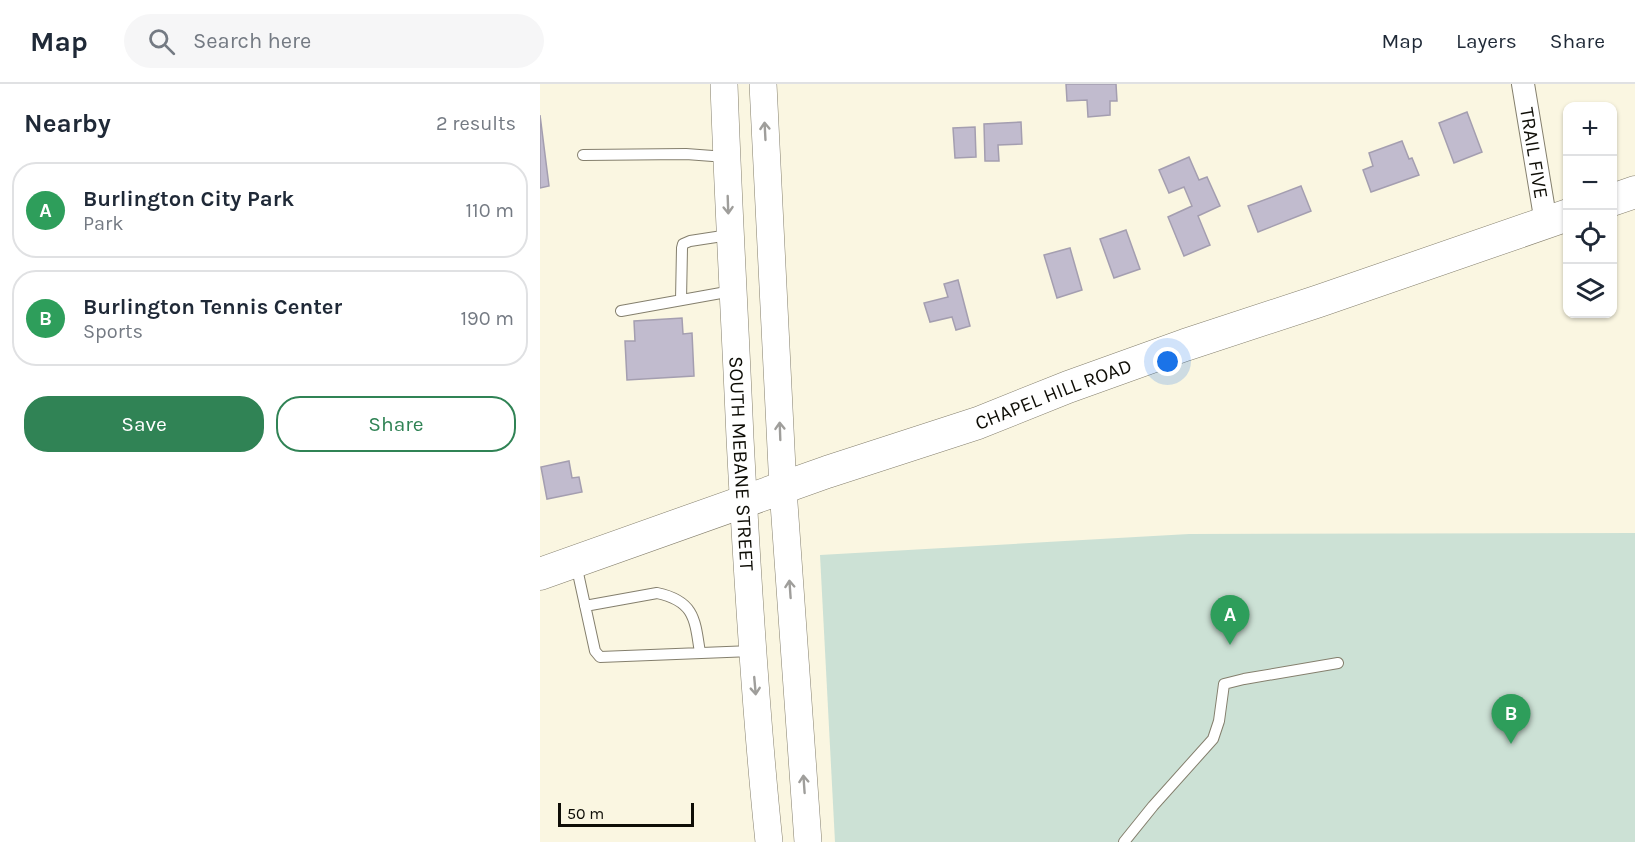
<!DOCTYPE html>
<html lang="en">
<head>
<meta charset="utf-8">
<style>
  body { margin:0; font-family:Karla,sans-serif; background:#f6f6f7; color:#1f2937 }
  .controls { position:absolute; right:18px; top:18px; display:grid; overflow:hidden; border-radius:12px; box-shadow:0 2px 4px #0004 }
  .controls button { width:54px; height:54px; display:grid; place-items:center; padding:0; border:0; border-bottom:2px solid #e0e1e3; background:#fff; color:#1f2937; font:30px sans-serif }
  .scale { position:absolute; left:18px; bottom:15px; width:136px; box-sizing:border-box; padding-left:6px; border:3px solid #0e0d06; border-top:0; font-size:16px; line-height:21px; white-space:nowrap; color:#0e0d06; -webkit-text-stroke:4px #faf6e1; paint-order:stroke }
  .you { position:absolute; left:628px; top:278px; width:21px; height:21px; margin:-15px; border:4px solid #fff; border-radius:50%; background:#1a73e8; box-shadow:0 0 0 9px #1a73e833 }
  .badge { display:grid; place-items:center; width:39px; height:39px; border-radius:50%; background:#308355; color:#fff; font-size:20px; font-weight:700 }
  .pin { position:absolute; translate:-50% -50px; filter:drop-shadow(0 2px 3px #0008) }
  .pin::after { content:''; position:absolute; top:32px; width:21px; height:18px; background:inherit; clip-path:polygon(0 0,100% 0,50% 100%) }
  .list { margin:0; padding:0; list-style:none }
  h2 { display:flex; justify-content:space-between; align-items:center; height:78px; margin:0; padding:0 24px; font-size:26px }
  h2 small { font-size:20px; font-weight:400; color:#747a83 }
  .list li { display:grid; grid-template-columns:39px 1fr auto; gap:18px; align-items:center; box-sizing:border-box; height:96px; margin:0 12px 12px; padding:0 12px; border:2px solid #e0e1e3; border-radius:24px }
  .list b { display:block; font-size:22px; white-space:nowrap }
  .list p { margin:0; font-size:20px; white-space:nowrap; color:#747a83 }
  .list em { font-size:20px; font-style:normal; color:#747a83 }
  .actions { display:flex; gap:12px; padding:18px 24px }
  .actions a { flex:1; padding:14px 0; border:2px solid #308355; border-radius:24px; text-align:center; font-size:21px; color:#308355 }
  .actions .main { background:#308355; color:#fff }
  .icon { flex:none; width:33px; height:33px; fill:none; stroke:currentColor; stroke-width:2; stroke-linecap:round; stroke-linejoin:round }
  .map { position:relative; flex:none; width:1095px; height:758px; overflow:hidden }
  header { display:flex; align-items:center; gap:36px; box-sizing:border-box; height:84px; padding:0 30px; background:#fff; border-bottom:2px solid #e0e1e3 }
  header strong { font-size:28px }
  nav { display:flex; gap:33px; margin-inline-start:auto; font-size:21px }
  .search { width:420px; height:54px; background:#f6f6f7; display:flex; align-items:center; gap:15px; box-sizing:border-box; padding:0 21px; border-radius:33px; color:#747a83; font-size:22px }
  main { display:flex }
  aside { flex:1; background:#fff }
  .map>svg:first-child { display:block }
  .green { fill:#cce1d5 }
  .building { fill:#c1bbce; stroke:#a49eb0; stroke-width:1.5 }
  .lines { fill:none; stroke-linecap:round; stroke-linejoin:round }
  .service-casing { stroke:#847f6d; stroke-width:12 }
  .minor-casing { stroke:#847f6d; stroke-width:24 }
  .tertiary-casing { stroke:#847f6d; stroke-width:28 }
  .secondary-casing { stroke:#847f6d; stroke-width:33 }
  .service { stroke:#fff; stroke-width:10 }
  .minor { stroke:#fff; stroke-width:22 }
  .tertiary { stroke:#fff; stroke-width:27 }
  .secondary { stroke:#fff; stroke-width:32 }
  .oneway { stroke:#9f9e9b }
  .labels { text-anchor:middle; dominant-baseline:central; stroke-width:4.5; stroke-linejoin:round; paint-order:stroke }
  .street-label { font-size:20px; fill:#0e0d06; stroke:#faf6e1 }
</style>
</head>
<body>
<header>
<strong>Map</strong>
<div class="search"><svg class="icon" aria-label="search" viewBox="0 0 24 24"><circle cx="10" cy="10" r="6"/><path d="M15 15l6 6"/></svg>Search here</div>
<nav><a>Map</a><a>Layers</a><a>Share</a></nav>
</header>
<main>
<aside>
<h2>Nearby<small>2 results</small></h2>
<ul class="list">
<li><span class="badge" style="background:#2e9e5b">A</span><div><b>Burlington City Park</b><p>Park</p></div><em>110 m</em></li>
<li><span class="badge" style="background:#2e9e5b">B</span><div><b>Burlington Tennis Center</b><p>Sports</p></div><em>190 m</em></li>
</ul>
<div class="actions"><a class="main">Save</a><a>Share</a></div>
</aside>
<div class="map">
<svg width="1095" height="758" viewBox="0 0 1095 758">
  <rect width="100%" height="100%" fill="#faf6e1"/>
  <!-- green -->
  <path class="green" d="M1095,449v309h-800l-15,-287 369,-21z"/>
  <!-- building -->
  <path class="building" d="M526,0h50l1,17h-7v14l-22,2 -1,-17 -20,1z
    M927,28l15,40 -28,11 -15,-40z
    M0,31l9,71 -9,2z
    M481,38l1,22 -24,1 1,16h-14l-1,-37z
    M435,43l1,30 -21,1 -2,-30z
    M862,57l7,18 3,-1 7,17 -48,17 -8,-22 10,-4 -4,-13z
    M649,73l10,23 8,-3 13,29 -22,10 12,29 -26,11 -16,-39 24,-11 -8,-19 -15,6 -10,-23z
    M761,102l10,25 -53,21 -10,-26z
    M586,146l14,39 -26,9 -14,-39z
    M530,164l12,42 -25,8 -13,-43z
    M418,196l12,46 -14,4 -4,-13 -22,5 -6,-19 24,-6 -4,-13z
    M142,234l1,16 9,-1 2,43 -67,4 -2,-39h10l-1,-20z
    M29,377l3,17 7,-1 3,15 -35,7 -6,-32z"/>
  <g class="lines">
    <!-- service casing -->
    <g class="service-casing">
      <path id="service" d="M43,71l103,-1 40,3
        M141,216l1,-52 1,-4 7,-3 39,-6
        M81,227l111,-20
        M36,480l19,87 5,6 152,-6
        M45,522l72,-13c38,8 38,27 43,60
        M584,758l29,-36 60,-67 6,-18 5,-37 20,-5 94,-16"/>
    </g>
    <!-- minor casing -->
    <g class="minor-casing">
      <g id="minor">
        <path id="s1" d="M983,0l23,139"/>
      </g>
    </g>
    <!-- tertiary casing -->
    <g class="tertiary-casing">
      <g id="tertiary">
        <path id="s2" d="M184,0c4,118 11,236 16,354 7,135 15,270 29,404"/>
        <path d="M223,0l20,405 25,353"/>
      </g>
    </g>
    <!-- secondary casing -->
    <g class="secondary-casing">
      <g id="secondary">
        <path d="M1072,116l23,-8"/>
        <path id="s3" d="M0,490l287,-102 151,-49 90,-36 117,-42 134,-44 249,-86"/>
      </g>
    </g>
    <!-- service -->
    <use href="#service" class="service"/>
    <!-- minor -->
    <use href="#minor" class="minor"/>
    <!-- tertiary -->
    <use href="#tertiary" class="tertiary"/>
    <!-- secondary -->
    <use href="#secondary" class="secondary"/>
  </g>
  <!-- one-way arrows -->
  <defs><path id="oneway-shaft" d="M-6 0H5M1.5-3L5.5 0L1.5 3" fill="none" stroke-width="1.6" stroke-linecap="round" stroke-linejoin="round" transform="scale(1.5)"/></defs>
  <g class="oneway">
    <use href="#oneway-shaft" transform="translate(225 47) rotate(-93)"/>
    <use href="#oneway-shaft" transform="translate(188 121) rotate(88)"/>
    <use href="#oneway-shaft" transform="translate(240 347) rotate(-92)"/>
    <use href="#oneway-shaft" transform="translate(250 505) rotate(-94)"/>
    <use href="#oneway-shaft" transform="translate(215 602) rotate(85)"/>
    <use href="#oneway-shaft" transform="translate(264 700) rotate(-94)"/>
  </g>
  <g class="labels">
    <!-- street labels -->
    <g class="street-label">
      <text stroke="none"><textPath href="#s1" startOffset="70">TRAIL FIVE</textPath></text>
      <text stroke="none"><textPath href="#s3" startOffset="544">CHAPEL HILL ROAD</textPath></text>
      <text stroke="none"><textPath href="#s2" startOffset="380">SOUTH MEBANE STREET</textPath></text>
    </g>
  </g>
</svg>
<div class="controls">
<button>+</button>
<button>−</button>
<button><svg class="icon" aria-label="locate" viewBox="0 0 24 24"><circle cx="12" cy="12" r="6"/><path d="M12 2v4M12 18v4M2 12h4M18 12h4"/></svg></button>
<button><svg class="icon" aria-label="layers" viewBox="0 0 24 24"><path d="M12 4l9 5-9 5-9-5zM3 14l9 5 9-5"/></svg></button>
</div>
<div class="scale">50 m</div>
<div class="you"></div>
<div class="pin badge" style="left:690px;top:561px;background:#2e9e5b">A</div>
<div class="pin badge" style="left:971px;top:660px;background:#2e9e5b">B</div>
</div>
</main>
</body>
</html>
